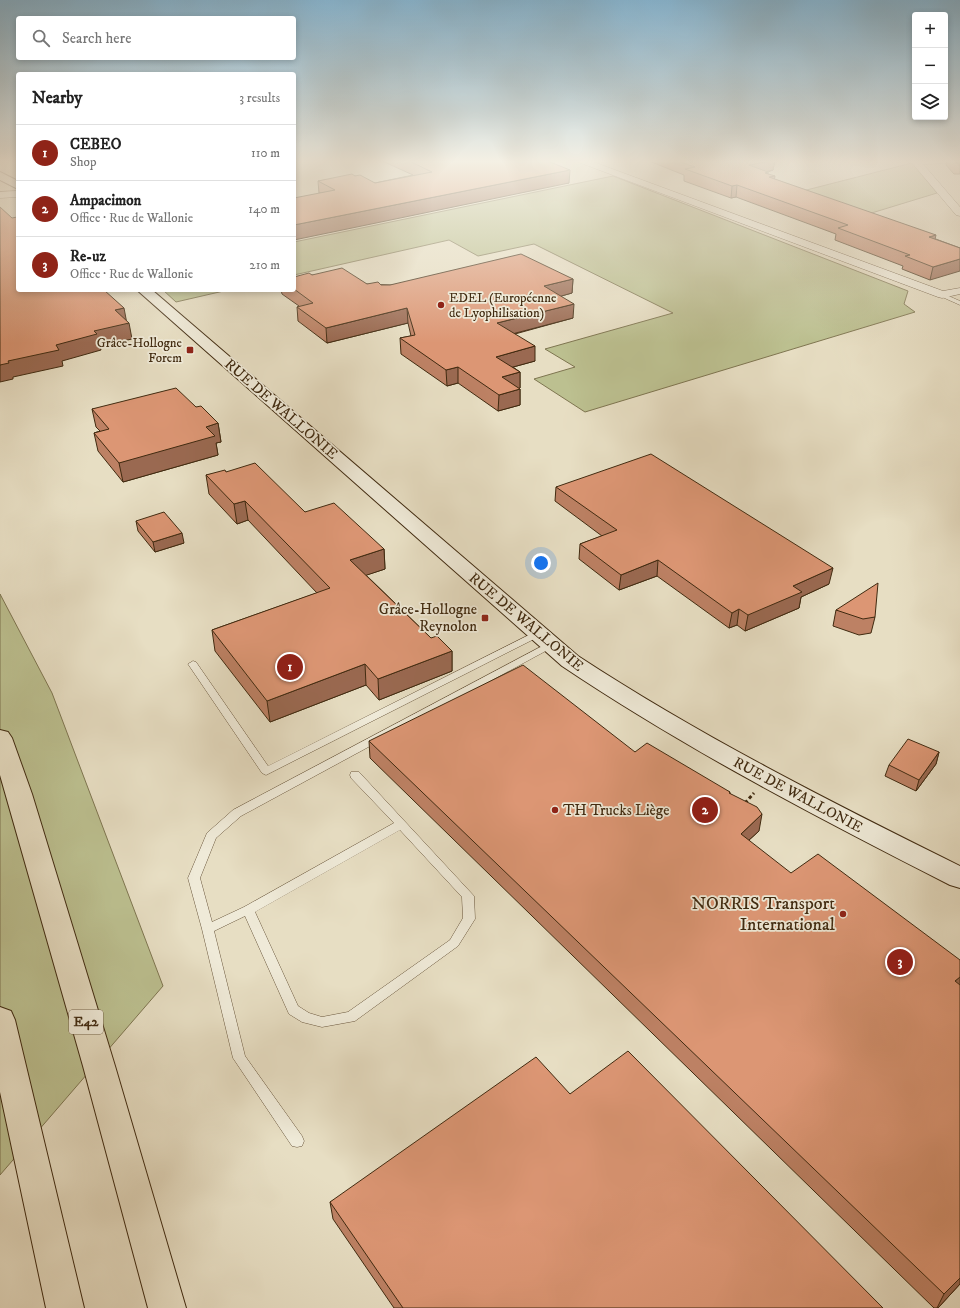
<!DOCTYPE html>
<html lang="en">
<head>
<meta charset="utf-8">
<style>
  body { margin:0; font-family:"IM FELL DW Pica",serif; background:#f2f2f2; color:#222 }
  .controls { position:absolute; right:12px; top:12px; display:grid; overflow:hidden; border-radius:4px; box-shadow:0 2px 6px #0003 }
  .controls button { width:36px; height:36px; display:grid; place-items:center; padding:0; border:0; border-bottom:1px solid #e0e0e0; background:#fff; color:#222; font:20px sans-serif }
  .you { position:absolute; left:541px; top:563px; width:14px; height:14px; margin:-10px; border:3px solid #fff; border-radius:50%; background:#1a73e8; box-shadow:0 0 0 6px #1a73e833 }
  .badge { display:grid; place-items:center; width:26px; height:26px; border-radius:50%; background:#8f2418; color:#fff; font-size:13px; font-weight:700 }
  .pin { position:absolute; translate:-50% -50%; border:2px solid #fff; box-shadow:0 1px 4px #0006 }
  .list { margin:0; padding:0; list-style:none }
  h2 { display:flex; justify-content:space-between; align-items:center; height:52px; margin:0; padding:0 16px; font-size:17px }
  h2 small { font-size:13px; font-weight:400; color:#767676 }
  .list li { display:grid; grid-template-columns:26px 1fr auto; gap:12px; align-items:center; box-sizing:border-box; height:56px; padding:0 16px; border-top:1px solid #e0e0e0 }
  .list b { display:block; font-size:15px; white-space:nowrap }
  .list p { margin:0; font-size:13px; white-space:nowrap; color:#767676 }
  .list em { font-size:13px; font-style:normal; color:#767676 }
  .icon { flex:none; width:22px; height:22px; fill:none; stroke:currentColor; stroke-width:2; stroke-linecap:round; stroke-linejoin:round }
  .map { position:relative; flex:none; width:960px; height:1308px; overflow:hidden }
  .search { position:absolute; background:#fff; box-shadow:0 2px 6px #0003; left:16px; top:16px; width:280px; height:44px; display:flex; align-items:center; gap:10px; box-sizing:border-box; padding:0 14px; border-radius:4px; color:#767676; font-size:15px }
  .panel { position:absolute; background:#fff; box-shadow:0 2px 6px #0003; left:16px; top:72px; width:280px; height:220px; border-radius:4px }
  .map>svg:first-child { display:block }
  .green { fill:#bcc090; stroke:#7e7550 }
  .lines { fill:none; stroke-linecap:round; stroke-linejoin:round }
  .lane-casing { stroke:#6a573d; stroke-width:1 }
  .street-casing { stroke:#6a573d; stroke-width:1 }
  .secondary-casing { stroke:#402a10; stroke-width:2 }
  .highway-casing { stroke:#402a10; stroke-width:2 }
  .path { stroke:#402a10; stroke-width:3; stroke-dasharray:3.5 2.5; stroke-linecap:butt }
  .lane { fill:#efead8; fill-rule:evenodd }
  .street { fill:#efead8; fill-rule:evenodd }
  .secondary { fill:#efead8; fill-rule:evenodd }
  .highway { fill:#e7dec3; fill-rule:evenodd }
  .wall { fill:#bd8164; stroke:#402a10 }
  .shaded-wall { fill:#9a6951; stroke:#402a10 }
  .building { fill:#dc9674; stroke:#402a10 }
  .poi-dot { fill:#8f2418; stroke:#efead8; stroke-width:1.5 }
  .labels { text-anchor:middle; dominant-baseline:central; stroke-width:3.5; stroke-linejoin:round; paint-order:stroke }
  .far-poi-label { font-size:13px; fill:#402a10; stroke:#efead8; text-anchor:start }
  .shield { fill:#efead8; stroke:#74644c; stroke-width:1 }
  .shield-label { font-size:14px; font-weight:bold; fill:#402a10 }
  .street-label { font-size:15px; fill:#402a10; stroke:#efead8 }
  .poi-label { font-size:15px; fill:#402a10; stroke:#efead8; text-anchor:end }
  .near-poi-label { font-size:18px; fill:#402a10; stroke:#efead8; text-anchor:end }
</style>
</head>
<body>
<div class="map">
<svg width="960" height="1308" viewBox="0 0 960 1308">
  <rect width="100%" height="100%" fill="#e7dec3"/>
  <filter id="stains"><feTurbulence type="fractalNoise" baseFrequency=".005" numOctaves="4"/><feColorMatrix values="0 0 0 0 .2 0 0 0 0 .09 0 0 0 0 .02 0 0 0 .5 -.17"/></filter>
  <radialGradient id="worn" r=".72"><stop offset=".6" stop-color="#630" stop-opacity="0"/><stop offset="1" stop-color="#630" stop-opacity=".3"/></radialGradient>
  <!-- green -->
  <path class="green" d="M912,163l25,30 -85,26 -65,-24z
    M613,176l295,115 -4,13 11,8 -330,100 -51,-33 41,-12 -30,-18 128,-36 -139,-69 -56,12 -29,-16 -155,35v-33z
    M163,290h65l-52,12z
    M0,594l52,99 111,293 -163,189z"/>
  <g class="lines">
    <!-- lane casing -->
    <g class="lane-casing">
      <path id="lane" d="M940,294h4l16,7v4l-20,-9z
        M537,631l4,3 -1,2 -274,139 -4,-2 -74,-109 5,-3 3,1 72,104z
        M550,642l4,3 -1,2 -312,169 -25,22 -16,40 12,44 32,-15 150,-84 -43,-45 -1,-3 1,-3h8l115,124 1,23 -17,27 -103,75 -33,6 -20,-5 -13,-8 -44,-98 -31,15 31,125 57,80 2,5 -2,5 -5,1 -5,-1 -59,-88 -31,-129 -14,-51 19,-45 26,-23zM400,830l62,67 1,21 -13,22 -102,72 -26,5 -13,-4 -11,-7 -43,-94z"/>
    </g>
    <!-- street casing -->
    <g class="street-casing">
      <path id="street" d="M577,160h11l355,131 17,-3v6l-18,4 -4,-1 -360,-135z
        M908,160h52v3l-37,1 37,43v9l-4,-1 -43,-51z
        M18,191v6l-18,1v-6z"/>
    </g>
    <!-- secondary casing -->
    <g class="secondary-casing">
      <path id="secondary" d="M0,172l18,9v8l-18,-9z
        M137,290h15l426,366c122,80 251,145 382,210v22l-10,-3c-132,-67 -264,-136 -388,-219z"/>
    </g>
    <!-- highway casing -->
    <g class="highway-casing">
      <path id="highway" d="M0,730l8,2 4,6 20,56 83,272 71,242h-38l-65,-242 -83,-291z
        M0,1007l11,4 4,9 69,288h-38l-46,-216z"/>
    </g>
    <!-- path -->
    <path class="path" d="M745,803l9,-10"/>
    <!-- lane -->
    <use href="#lane" class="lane"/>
    <!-- street -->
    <use href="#street" class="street"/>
    <!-- secondary -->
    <use href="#secondary" class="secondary"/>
    <!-- highway -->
    <use href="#highway" class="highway"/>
  </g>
  <!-- wall -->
  <path class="wall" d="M380,160h165l24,23 -250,10 -1,-12 37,-5 20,7 38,-8z
    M649,160h126l-2,10 -5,2v2l6,5 186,69 -30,32 -28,-11 1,-3 -68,-26 1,-6 -100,-37 -5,1 -47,-17v-6l-35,-14z
    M947,160h13v14h-6l-8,-9z
    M312,275l55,9 23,1 183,-6 -1,14 -11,3 12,22 -58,16 20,27 -22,6 7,5v16h-1l1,1v16l-22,6 -40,-28 -11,3 -46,-32 -1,-16 11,-2 -3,-13 -81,20 -29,-22 -1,-14 2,-1 -17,-12 -1,-4h13v-13z
    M196,407l22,16 3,19 -5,1 2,12 -95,27 -25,-31 -4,-18 6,-2 -4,-4 -4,-18z
    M226,472l79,40 79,37 1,20 -19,6 65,63 21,13v20l-73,29 -13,-15 -96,37 -55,-71 -3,-21 105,-37 -69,-73 -11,4 -28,-30 -3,-19z
    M556,487l273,97 -28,13 -2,11 -54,23 -8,-6 -8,3 -72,-52 -38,14 -40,-31 1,-15 22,-8 -47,-35z
    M136,521l48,22 -29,9 -17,-21z
    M836,610l39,7 -4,16 -12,2 -26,-9z
    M369,741l266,11 95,40v1l29,38 -10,9 211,444 -22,24h-4l-564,-550z
    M939,752l-3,12 -20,27 -31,-15 4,-11z
    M570,1094l313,214h-489l-61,-89 -3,-17z"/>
  <!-- shaded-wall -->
  <path class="shaded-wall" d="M775,160l-2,10 -26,6 2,-11z
    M570,170l-1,13 -275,57v-15z
    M775,176l-2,11 -4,-10z
    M737,185l-1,12 -5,1 1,-12z
    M936,235l-3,13 -4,-11z
    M960,259v12l-30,9 3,-13z
    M573,279l-1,14 -28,8v-15z
    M574,304l-1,14 -76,20v-15z
    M124,308l3,16 2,-1 3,16 -32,7 1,4 -39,11 1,5 -50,11v2l-13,3v-17l8,-4 86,-30 21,-21z
    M407,308l1,15 -81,20 -1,-15z
    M535,346v15l-40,11 1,-15z
    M458,367v16l-11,3 -1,-16z
    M520,372v16l-18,5v-16z
    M520,389v16l-22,6 1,-16z
    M218,423l3,19 -5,1 2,12 -95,27 -4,-19 87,-36z
    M245,501l3,19 -11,4 -3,-20z
    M182,533l2,10 -29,9 -2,-10z
    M384,549l1,20 -33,11 -2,-20z
    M658,560l-1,16 -38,14 2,-15z
    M833,568l-4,16 -28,13 -2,11 -54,23 3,-16 45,-29z
    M739,609l-2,16 -8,3 3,-15z
    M452,651v20l-73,29 -1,-21z
    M365,664l1,21 -96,37 -3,-21z
    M939,752l-3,12 -20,27 3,-11z
    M762,814l-3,17 -22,20 4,-17z
    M960,977v11l-5,-7z
    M960,1278v6l-22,24h-1l7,-14z"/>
  <!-- building -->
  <path class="building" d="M407,160h138l25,10 -276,55v-27l41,-8 -17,-9 34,-7 3,2 5,-1 15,8 57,-11z
    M674,160h100l-25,5 19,7 -3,1 10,3 -6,1 167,58 -7,2 31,11v11l-27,8 -28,-11 5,-1 -72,-27 10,-3 -111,-40 -5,1 -47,-17 10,-2z
    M953,160h7v3h-3z
    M0,207l12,11 5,-1 1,1v72h86l20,18 -9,2 14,13 -35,8 3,3 -41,11 3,5 -51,11 1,2 -9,2z
    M521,254l52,25 -29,7 30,18 -77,19 38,23 -39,11 24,15 -18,5 18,12 -21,6 -41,-28 -12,3 -46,-32 15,-3 -8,-27 -81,20 -29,-21 16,-4 -19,-14v-12l15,-4 3,2 30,-7 25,16 11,-2 3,3h9z
    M176,388l20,19 5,-1 17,17 -12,4 9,9 -96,27 -25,-30 15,-4 -17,-20z
    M651,454l182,114 -40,18 9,6 -54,23 -9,-6 -7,4 -74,-53 -37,15 -41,-31 37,-14 -61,-43z
    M255,463l50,49 29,-9 50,46 -34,11 81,78 6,-2 15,15 -74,28 -13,-15 -98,37 -55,-71 118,-42 -85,-87 -11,3 -28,-29 19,-5 1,2z
    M164,512l18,21 -29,9 -17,-21z
    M878,583l-3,34 -12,2 -27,-9z
    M523,665l112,87 12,-9 83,49 -1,1 28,14 5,7 -21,20 50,39 27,-19 142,106v17l-5,4 5,4v293l-16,16 -575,-553z
    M908,739l31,13 -20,28 -30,-15z
    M628,1051l255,257h-480l-73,-106 206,-145 34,37z"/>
  <!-- sky -->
  <linearGradient id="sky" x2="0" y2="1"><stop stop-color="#87b7d4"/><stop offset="0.47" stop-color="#f4f0e4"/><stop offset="1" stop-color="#f4f0e4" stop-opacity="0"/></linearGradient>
  <rect width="960" height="343" fill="url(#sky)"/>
  <!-- markers -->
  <g class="poi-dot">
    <circle cx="441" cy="305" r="4"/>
    <rect x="186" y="346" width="8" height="8" rx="2"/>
    <rect x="481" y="614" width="8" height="8" rx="2"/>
    <circle cx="555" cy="810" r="4"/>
    <circle cx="843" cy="914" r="4"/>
  </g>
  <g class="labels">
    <!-- far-poi labels -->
    <g class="far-poi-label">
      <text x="449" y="298">EDEL (Européenne<tspan x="449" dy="15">de Lyophilisation)</tspan></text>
      <text x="182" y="343" text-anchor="end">Grâce-Hollogne<tspan x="182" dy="15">Forem</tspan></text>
    </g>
    <!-- shield labels -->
    <rect class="shield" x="69" y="1010" width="34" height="24" rx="3"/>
    <g class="shield-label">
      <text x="86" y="1022">E42</text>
    </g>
    <!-- street labels -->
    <g class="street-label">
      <text transform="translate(281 409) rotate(41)">RUE DE WALLONIE</text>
      <text transform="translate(526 622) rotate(40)">RUE DE WALLONIE</text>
      <text transform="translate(798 795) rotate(28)">RUE DE WALLONIE</text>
    </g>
    <!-- poi labels -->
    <g class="poi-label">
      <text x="477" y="609">Grâce-Hollogne<tspan x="477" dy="17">Reynolon</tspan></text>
      <text x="563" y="810" text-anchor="start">TH Trucks Liège</text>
    </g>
    <!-- near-poi labels -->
    <g class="near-poi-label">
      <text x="835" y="904">NORRIS Transport<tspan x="835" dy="21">International</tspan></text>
    </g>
  </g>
  <rect width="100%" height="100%" filter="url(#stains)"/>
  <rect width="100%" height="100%" fill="url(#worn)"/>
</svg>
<div class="controls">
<button>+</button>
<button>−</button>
<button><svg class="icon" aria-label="layers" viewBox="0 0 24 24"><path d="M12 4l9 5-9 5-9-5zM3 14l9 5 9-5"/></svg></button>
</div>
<div class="you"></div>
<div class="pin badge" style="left:290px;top:667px">1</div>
<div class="pin badge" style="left:705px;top:810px">2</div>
<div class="pin badge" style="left:900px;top:962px">3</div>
<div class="search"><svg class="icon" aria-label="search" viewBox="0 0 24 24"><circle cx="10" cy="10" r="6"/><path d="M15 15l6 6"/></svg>Search here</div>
<section class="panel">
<h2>Nearby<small>3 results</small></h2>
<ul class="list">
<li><span class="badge">1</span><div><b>CEBEO</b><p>Shop</p></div><em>110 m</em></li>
<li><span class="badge">2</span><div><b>Ampacimon</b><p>Office · Rue de Wallonie</p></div><em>140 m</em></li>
<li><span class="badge">3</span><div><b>Re-uz</b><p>Office · Rue de Wallonie</p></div><em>210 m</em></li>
</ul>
</section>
</div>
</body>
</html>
